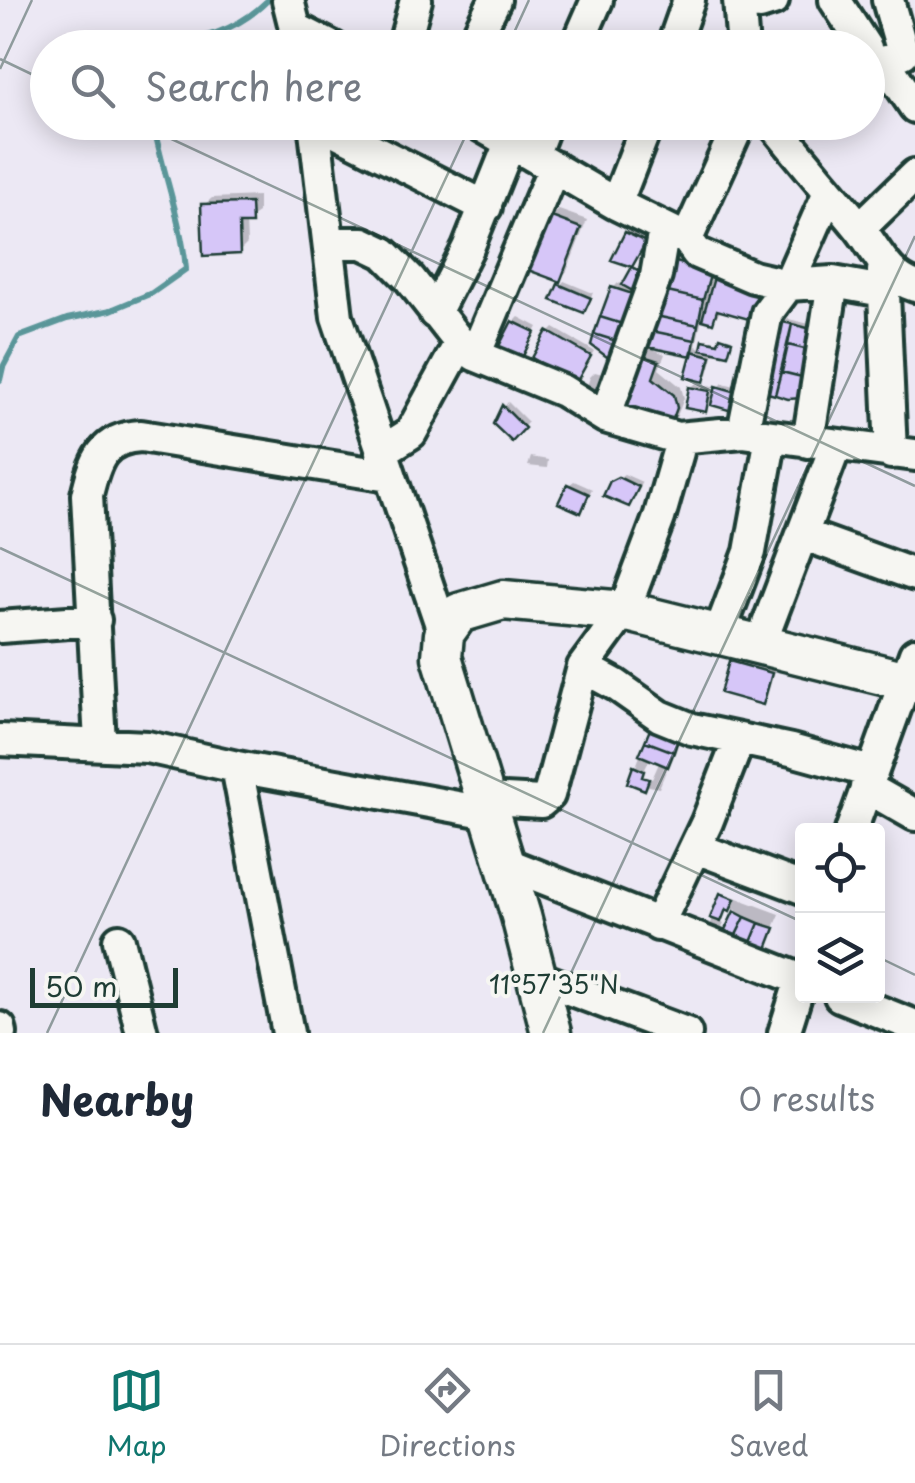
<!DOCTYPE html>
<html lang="en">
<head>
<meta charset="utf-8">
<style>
  body { margin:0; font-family:"Playpen Sans",sans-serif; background:#f2f2f3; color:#1f2937 }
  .controls { position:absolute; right:30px; bottom:30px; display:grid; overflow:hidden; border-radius:10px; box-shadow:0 5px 25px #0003 }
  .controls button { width:90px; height:90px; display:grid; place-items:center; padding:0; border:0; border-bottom:2px solid #e0e1e3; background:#fff; color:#1f2937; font:50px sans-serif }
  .scale { position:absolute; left:30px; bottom:25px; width:148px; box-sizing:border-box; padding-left:10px; border:5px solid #1f3d34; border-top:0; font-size:28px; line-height:35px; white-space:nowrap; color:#1f3d34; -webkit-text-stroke:8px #f6f6f2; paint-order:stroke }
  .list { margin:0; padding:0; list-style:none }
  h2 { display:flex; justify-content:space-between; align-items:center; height:130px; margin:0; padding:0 40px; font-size:42px }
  h2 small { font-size:32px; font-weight:400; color:#747a83 }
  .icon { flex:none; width:55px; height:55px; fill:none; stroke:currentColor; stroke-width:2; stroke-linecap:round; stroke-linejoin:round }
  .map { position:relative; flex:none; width:915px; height:1033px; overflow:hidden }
  .search { position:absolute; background:#fff; box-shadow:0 5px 25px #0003; left:30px; right:30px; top:30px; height:110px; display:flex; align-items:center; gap:25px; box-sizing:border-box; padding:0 35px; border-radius:55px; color:#747a83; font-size:38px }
  .sheet { height:310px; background:#fff }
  nav { display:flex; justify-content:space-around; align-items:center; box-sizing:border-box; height:140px; border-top:2px solid #e0e1e3; background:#fff; font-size:28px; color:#747a83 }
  nav a { display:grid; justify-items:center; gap:5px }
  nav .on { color:#0f766e }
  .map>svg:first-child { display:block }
  .shadow { fill:#0003; fill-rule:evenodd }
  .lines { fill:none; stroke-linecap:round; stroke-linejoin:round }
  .stream { stroke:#5a9699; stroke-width:6 }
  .building { fill:#d6c6f8; stroke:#1f3d34; stroke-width:2.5 }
  .minor-casing { stroke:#1f3d34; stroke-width:38 }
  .major-casing { stroke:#1f3d34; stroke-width:45 }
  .minor { stroke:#f6f6f2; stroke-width:30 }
  .major { stroke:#f6f6f2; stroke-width:38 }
  .ticks { fill:none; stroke:#1f3d34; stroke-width:2.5; stroke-opacity:0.45 }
  .ticks-label { font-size:25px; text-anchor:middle; fill:#1f3d34; stroke:#f6f6f2; stroke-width:8; stroke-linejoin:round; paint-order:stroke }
</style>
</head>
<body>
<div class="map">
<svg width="915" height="1033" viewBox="0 0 915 1033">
  <rect width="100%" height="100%" fill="#ece8f4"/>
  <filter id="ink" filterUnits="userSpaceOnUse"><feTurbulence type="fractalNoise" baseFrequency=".01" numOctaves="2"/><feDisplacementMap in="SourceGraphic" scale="20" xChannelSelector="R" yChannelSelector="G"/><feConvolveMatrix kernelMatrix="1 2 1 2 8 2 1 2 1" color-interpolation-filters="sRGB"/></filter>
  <g filter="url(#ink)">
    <!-- shadow -->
    <path class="shadow" d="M258,196v17l-12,8 1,23 -8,8 -35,-47 8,-7z
      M559,210l28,10 -20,51 -7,8 3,1 -31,-12 19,-51z
      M632,229l16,8 -12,23 -9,-27z
      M676,256l39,12 -4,14 14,-15 42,12 -8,30h-37l-9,12 -11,-3 -6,28 8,3 3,-10 14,4 3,-6 8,2 -3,12 -14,-2 -7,25 -5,5 -9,-25 -43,-9 21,-84z
      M635,267l14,8 -26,83 -10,-70 5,-5 7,2z
      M564,281l29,12 -10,17 -23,-24z
      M519,317l19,10 -18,32 -6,-37z
      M780,317l42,10 -16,64 -18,6 -30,-8z
      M554,328l40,23 -18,29 -27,-47z
      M650,348l15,6 -6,15 22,18 3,11 -7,18 -7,8 -28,-68z
      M595,372l18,5 -6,23 -24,-1 7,-22z
      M696,383l17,3 -2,17 -6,6 -14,-21z
      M723,383l24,6 -4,16 -25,-17z
      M508,402l20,20 -16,17 -8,-32z
      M531,457l17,3 -1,8 -19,-2z
      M624,474l18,8 -13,22 -17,-22z
      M574,481l18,8 -12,21 -11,-25z
      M736,657l39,11 -8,29 -4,5 -32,-40z
      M684,726l-25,62 -29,-6 10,-26zM651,757l9,4 -8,18 -10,-4z
      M724,893l56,21 -16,37 -37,-18 10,-23 -11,-3 -8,14 6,3 -4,8 -11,-4z"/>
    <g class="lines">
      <!-- stream -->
      <path class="stream" d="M176,48l6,-8c32,-2 63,-17 86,-40
        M0,380l3,-13 16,-30 48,-18 44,-9 41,-17 34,-24c-4,-47 -24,-99 -33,-147"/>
    </g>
    <!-- building -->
    <path class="building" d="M251,203l1,21h-13l1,30 -37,2 -2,-52z
      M549,216l32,12 -21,54 -32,-12z
      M625,232l21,10 -14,25 -21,-7z
      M669,260l42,12 -8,28 -40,-9z
      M632,267l18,10 -10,18 -18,-10z
      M715,274l46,13 -9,33 -35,-10 -4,13 -11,-3z
      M558,284l33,14 -7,15 -33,-13z
      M611,287l31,10 -10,30 -32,-10z
      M663,291l40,9 -5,25 -42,-9z
      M656,316l42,9 -3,15 -43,-9z
      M600,317l32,10 -6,17 -32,-10z
      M773,320l19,4 -17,71 -19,-5z
      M512,321l23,11 -15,30 -23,-12z
      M792,324l27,7 -4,15 -11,3 -16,-4z
      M547,331l44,25 -15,27 -44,-25z
      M652,331l43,9 -3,16 -44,-9z
      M594,334l32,10 -7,22 -28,-21z
      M720,337l12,4 -4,14 -27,-6 2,-9 15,3z
      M788,345l25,6 -7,27 -24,-6z
      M692,351l19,5 -7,26 -19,-5z
      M640,355l19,6 -6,17 21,17 3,13 -7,19 -49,-18z
      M781,372l25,6 -4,20 -14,1 -13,-4z
      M716,386l28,8 -5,19 -28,-8z
      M689,387l21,4 -4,21 -21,-4z
      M502,405l23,23 -13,14 -19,-18z
      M618,477l21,10 -10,20 -26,-11 7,-15z
      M567,484l22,10 -8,19 -23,-10z
      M729,661l43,12 -9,32 -43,-12z
      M654,720l27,11 -7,21 -29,-11z
      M645,741l29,11 -6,15 -29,-12z
      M633,766l11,5 -2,6 7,2 -4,11 -18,-7z
      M720,893l15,6 -5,12 -4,-2 -5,13 -11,-4z
      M734,911l11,6 -11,22 -11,-5z
      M745,917l14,6 -10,24 -15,-8z
      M759,923l16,5 -10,26 -16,-7z"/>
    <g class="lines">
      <!-- minor casing -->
      <g class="minor-casing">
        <path id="minor" d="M288,0l12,48
          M739,0l4,48
          M835,0l31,48
          M888,0l15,53
          M739,1l21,3 13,-4
          M297,29l37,19
          M403,48l13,-48
          M471,48l24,-48
          M576,48l21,-48
          M672,48l17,-48
          M884,61l31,46
          M314,122l23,195 107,317
          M318,122l168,85
          M475,122l141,82 71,35 10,14 56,24 35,8 45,-3 50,9
          M772,122c28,35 57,69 85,103 18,21 29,52 58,61
          M533,156l13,-34
          M616,204l32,-82
          M860,228l55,-53
          M687,239l53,-117
          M329,243h34l21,10 26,26 50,64 15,12 88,36 42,26 72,21 66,-6 172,23
          M883,271l8,182
          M435,313l33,-65 42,-105
          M475,355l79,-188
          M605,417l51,-141 8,-47
          M743,432l24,-119 21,-28 41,-93
          M808,442l25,-160
          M381,452l30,-19 49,-90
          M802,534l113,41
          M0,627l95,-7
          M719,634l31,-82 21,-115
          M760,645l76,-200
          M583,667l33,18 44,31 32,13 99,21 80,22
          M0,740l147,7 90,20 253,46
          M100,743l-13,-248c8,-34 15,-57 54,-59l248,40
          M237,767l51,266
          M866,787l49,28
          M486,799l55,3 8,-7 34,-128 41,-56 35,-93 19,-66 -1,-14
          M851,831l64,-177
          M696,848l106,40
          M505,863l297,117
          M658,925l49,-103 32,-82
          M119,940l23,93
          M537,977l149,56
          M840,996l75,30
          M0,1028l1,5
          M784,1033l18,-57"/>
      </g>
      <!-- major casing -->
      <g class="major-casing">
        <path id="major" d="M551,1033l-30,-117 -79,-259 2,-23 15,-21 44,-13 121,11 291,72"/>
      </g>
      <!-- minor -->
      <use href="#minor" class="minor"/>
      <!-- major -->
      <use href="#major" class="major"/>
    </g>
  </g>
  <!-- ticks -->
  <path class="ticks" d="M507,48l22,-48M0,59l48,23M0,69l32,-69M135,122l780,364M0,548l802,374M878,957l37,18M47,1033l425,-911M543,1033l372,-797"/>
  <g class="ticks-label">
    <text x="554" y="994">11°57'35"N</text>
  </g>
</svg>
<div class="controls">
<button><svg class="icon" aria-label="locate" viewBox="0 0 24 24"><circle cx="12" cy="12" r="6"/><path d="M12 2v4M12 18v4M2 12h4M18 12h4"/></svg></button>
<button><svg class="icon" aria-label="layers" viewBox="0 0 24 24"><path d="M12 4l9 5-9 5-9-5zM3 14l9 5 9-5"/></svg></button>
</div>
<div class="scale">50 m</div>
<div class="search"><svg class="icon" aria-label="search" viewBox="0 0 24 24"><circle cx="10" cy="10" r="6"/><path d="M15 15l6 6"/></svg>Search here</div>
</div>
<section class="sheet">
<h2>Nearby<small>0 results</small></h2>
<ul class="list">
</ul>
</section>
<nav>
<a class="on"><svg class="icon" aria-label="map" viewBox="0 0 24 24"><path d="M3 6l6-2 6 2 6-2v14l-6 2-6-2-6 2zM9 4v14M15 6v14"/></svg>Map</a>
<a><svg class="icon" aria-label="directions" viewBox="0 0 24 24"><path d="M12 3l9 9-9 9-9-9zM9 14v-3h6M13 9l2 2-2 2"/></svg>Directions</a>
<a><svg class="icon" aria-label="saved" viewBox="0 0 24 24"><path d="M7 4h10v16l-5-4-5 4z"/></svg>Saved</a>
</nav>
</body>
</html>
